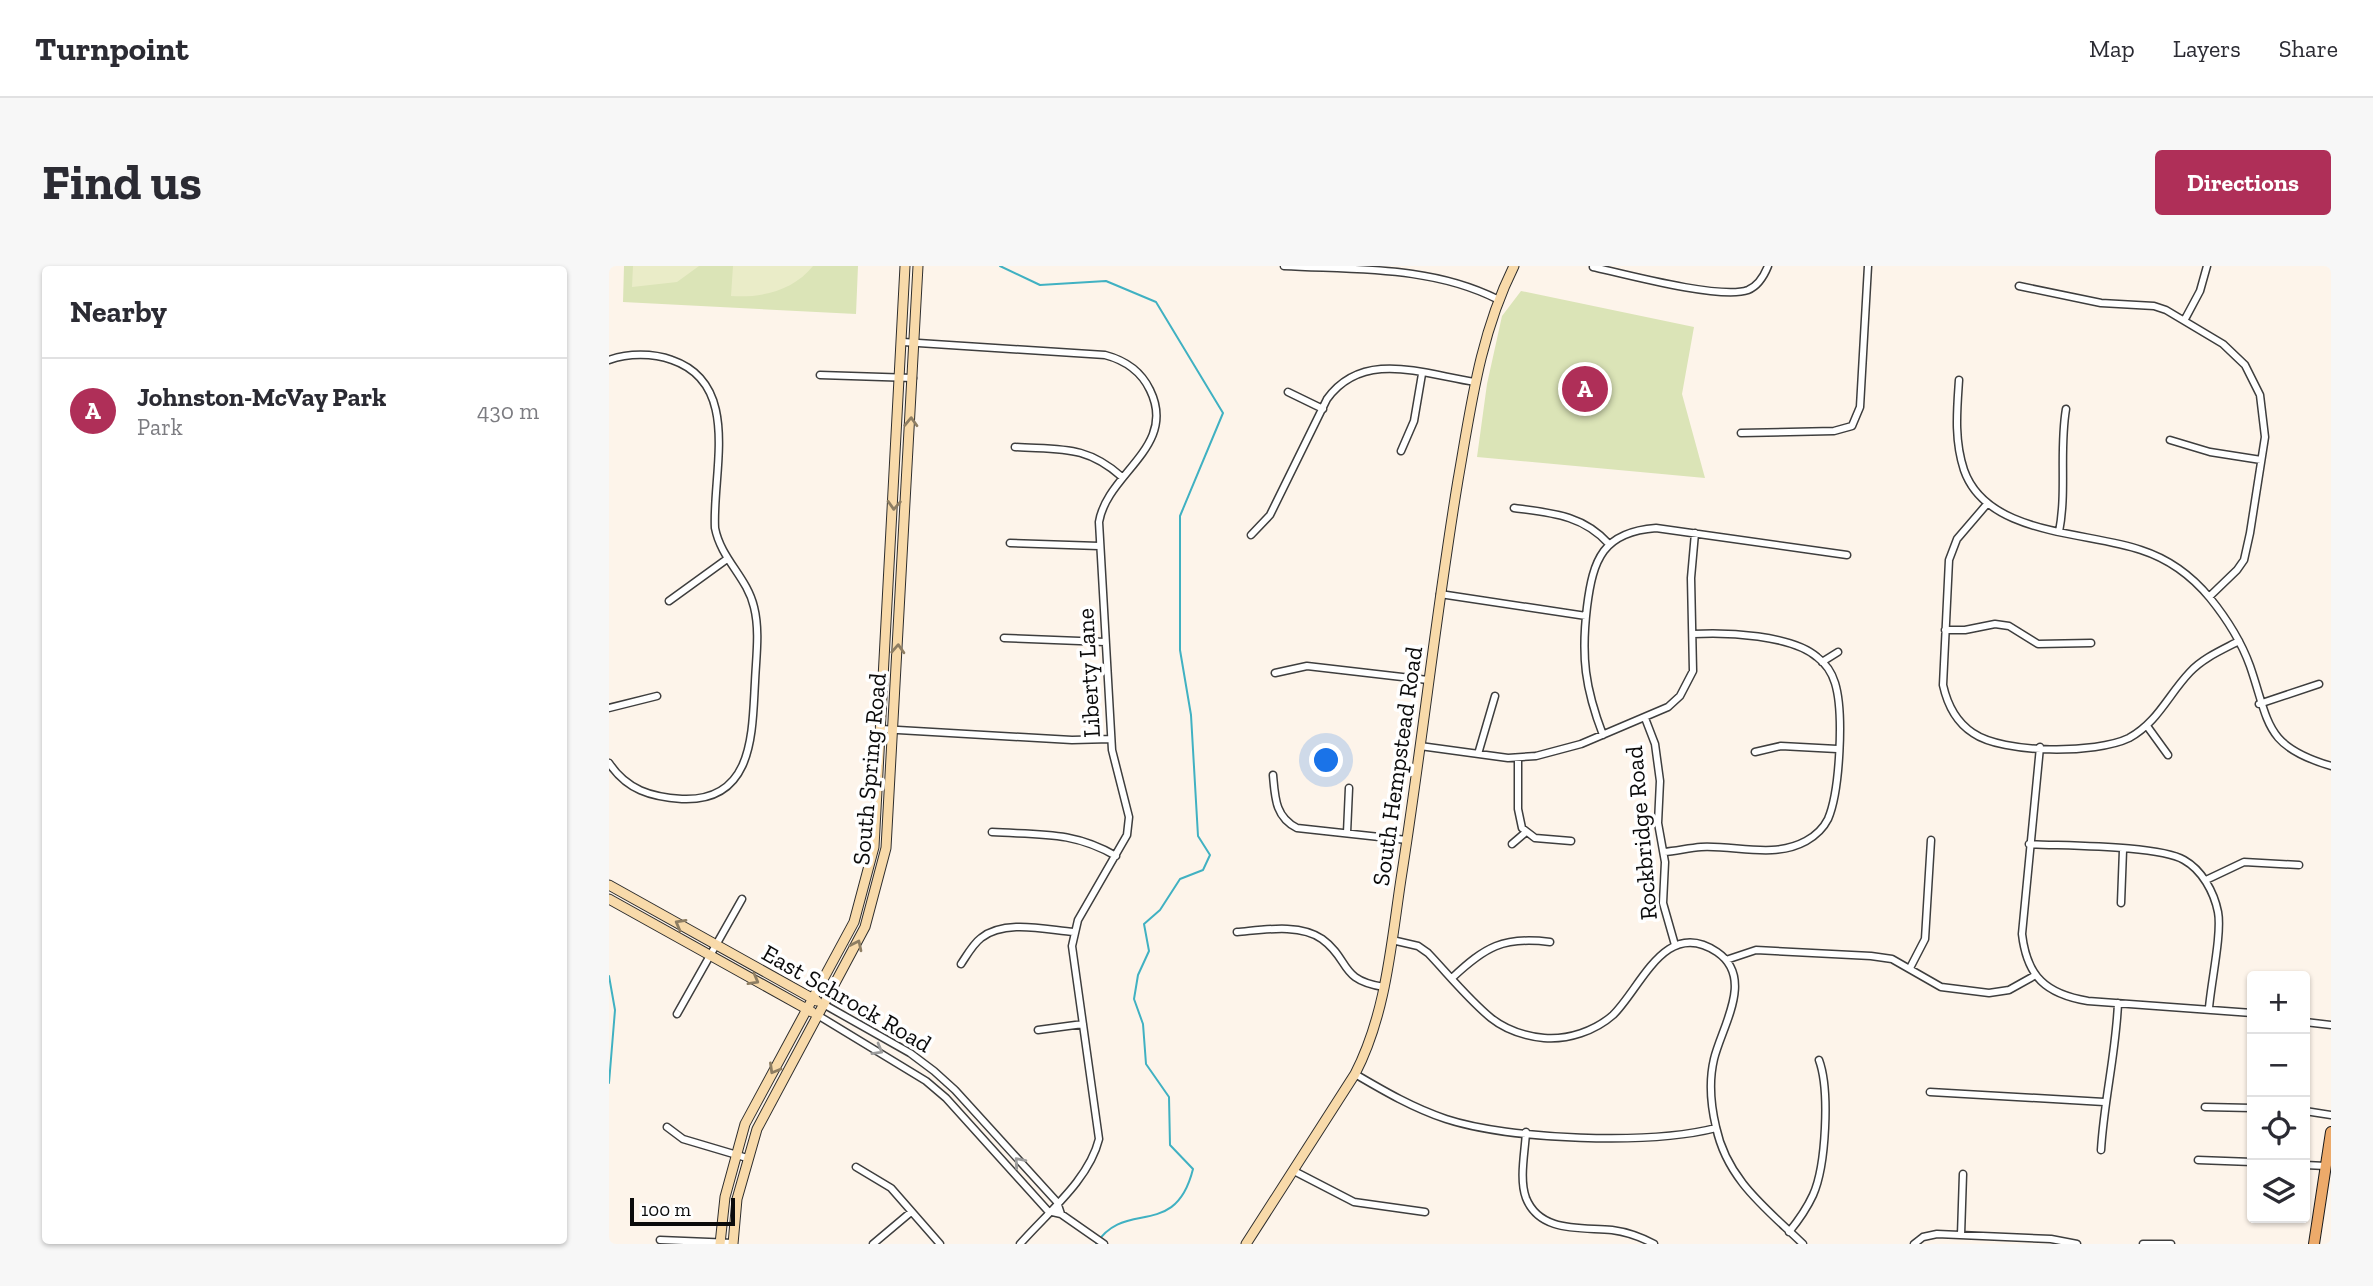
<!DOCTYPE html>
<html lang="en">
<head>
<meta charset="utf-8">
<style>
  body { margin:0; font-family:"Zilla Slab",serif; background:#f7f7f7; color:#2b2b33 }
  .controls { position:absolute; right:21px; bottom:21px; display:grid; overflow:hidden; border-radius:7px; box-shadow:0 2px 5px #0004 }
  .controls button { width:63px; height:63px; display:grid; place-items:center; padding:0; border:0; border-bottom:2px solid #e1e1e2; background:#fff; color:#2b2b33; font:35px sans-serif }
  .scale { position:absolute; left:21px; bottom:18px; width:105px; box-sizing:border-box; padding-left:7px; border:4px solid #0b0b0b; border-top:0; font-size:19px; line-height:24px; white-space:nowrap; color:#0b0b0b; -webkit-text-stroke:5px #fff; paint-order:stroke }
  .you { position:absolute; left:718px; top:495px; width:24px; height:24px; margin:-18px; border:5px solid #fff; border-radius:50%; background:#1a73e8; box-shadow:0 0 0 10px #1a73e833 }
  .badge { display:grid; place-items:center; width:46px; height:46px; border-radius:50%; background:#af2f58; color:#fff; font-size:23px; font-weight:700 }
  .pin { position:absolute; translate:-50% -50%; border:4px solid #fff; box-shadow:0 2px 7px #0006 }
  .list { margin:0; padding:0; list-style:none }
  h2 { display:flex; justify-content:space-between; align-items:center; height:91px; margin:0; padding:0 28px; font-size:30px }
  h2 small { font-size:23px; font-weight:400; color:#7c7c81 }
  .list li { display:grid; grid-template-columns:46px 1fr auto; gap:21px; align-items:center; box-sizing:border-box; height:105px; padding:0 28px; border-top:2px solid #e1e1e2 }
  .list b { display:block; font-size:26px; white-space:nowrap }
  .list p { margin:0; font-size:23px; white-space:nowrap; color:#7c7c81 }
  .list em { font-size:23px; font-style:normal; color:#7c7c81 }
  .icon { flex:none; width:38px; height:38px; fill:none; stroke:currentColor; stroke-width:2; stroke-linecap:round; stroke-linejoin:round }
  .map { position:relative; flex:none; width:1722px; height:978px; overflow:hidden; border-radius:7px }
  header { display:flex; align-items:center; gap:42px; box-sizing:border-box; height:98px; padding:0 35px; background:#fff; border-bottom:2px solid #e1e1e2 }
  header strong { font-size:33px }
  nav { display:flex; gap:38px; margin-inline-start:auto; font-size:24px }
  .intro { display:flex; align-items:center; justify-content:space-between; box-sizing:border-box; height:168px; padding:0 42px }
  h1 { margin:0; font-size:49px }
  .button { padding:18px 32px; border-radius:7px; background:#af2f58; color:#fff; font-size:24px; font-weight:700 }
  main { display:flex; gap:42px; padding:0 42px }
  aside { flex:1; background:#fff; border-radius:7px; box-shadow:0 2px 5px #0004 }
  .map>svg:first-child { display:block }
  .green { fill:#dbe4b7 }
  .pitch { fill:#eaecc8 }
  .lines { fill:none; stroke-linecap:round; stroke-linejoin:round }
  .stream { stroke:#40b1c2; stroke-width:2 }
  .street-casing { stroke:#3e3e3e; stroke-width:9 }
  .secondary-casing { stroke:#2d2d2d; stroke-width:11 }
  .primary-casing { stroke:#1c1c1c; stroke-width:12 }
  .street { stroke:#fff; stroke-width:6 }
  .secondary { stroke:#f8daaa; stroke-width:9 }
  .primary { stroke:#edaa6a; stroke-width:10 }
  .oneway { stroke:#8d7d62 }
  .oneway2 { stroke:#9d9d9d }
  .labels { text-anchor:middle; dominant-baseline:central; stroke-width:7; stroke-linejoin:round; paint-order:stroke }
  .street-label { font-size:24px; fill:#0b0b0b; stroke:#fff }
</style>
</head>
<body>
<header>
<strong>Turnpoint</strong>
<nav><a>Map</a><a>Layers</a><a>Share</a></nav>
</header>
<div class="intro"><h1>Find us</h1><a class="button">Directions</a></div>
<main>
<aside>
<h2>Nearby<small></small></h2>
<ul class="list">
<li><span class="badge">A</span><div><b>Johnston-McVay Park</b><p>Park</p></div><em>430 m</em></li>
</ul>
</aside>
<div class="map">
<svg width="1722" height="978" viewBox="0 0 1722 978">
  <rect width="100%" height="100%" fill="#fdf4ea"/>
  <!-- green -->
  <path class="green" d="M15,0h234l-2,48 -233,-12z
    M912,25l173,36 -12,67 23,84 -228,-21 10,-73 15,-68z"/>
  <!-- pitch -->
  <path class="pitch" d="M24,0h66l-22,16 -45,5z
    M124,0h80c-20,25 -52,32 -82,30z"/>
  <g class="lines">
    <!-- stream -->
    <path class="stream" d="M391,0l40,19 66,-4 50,21 67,111 -43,103v134l11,65 7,121 12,19 -7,15 -23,9 -20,31 -16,14 5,27 -11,24 -4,24 9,25 3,40 23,33 1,48 23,24c-18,72 -68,29 -97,75
      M0,710l6,34 -6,73"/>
    <!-- street casing -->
    <g class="street-casing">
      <path id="street" d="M675,0c74,4 147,0 213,33
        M984,1c31,7 128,33 155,23 10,-4 16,-14 20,-24
        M1410,20l82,17 53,3 12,4 57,34 22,21 15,30 5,42 -15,96 -6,27 -7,10 -28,27
        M1576,53l15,-28 7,-25
        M294,76l202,13c19,5 36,16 45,35 28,57 -43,83 -51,132l13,228 17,67 -2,18 -49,85 -6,26 27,193c-10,41 -52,74 -79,105
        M0,94c19,-7 44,-7 63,0 70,24 40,112 43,168 6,31 32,49 39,79 6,24 2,50 1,75 -3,51 -1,120 -73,117 -31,-2 -55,-9 -73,-36
        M211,109l93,3
        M1350,114c-2,30 -5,60 5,90 23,66 122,61 177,80 28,9 50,25 69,48 17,21 31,43 40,68 20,58 14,80 81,100
        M679,126l35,17
        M1132,167l93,-2 18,-5 8,-19 8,-141
        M1561,174l40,12 51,8
        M406,181c47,3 71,-2 107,30
        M792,185l13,-30 8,-47
        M1378,238l-30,35 -8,21 -6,125c4,18 13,37 30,48 30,21 123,21 156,5 29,-16 39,-43 61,-66 13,-14 32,-22 49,-31
        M905,242c38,5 69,7 95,36
        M1450,266c8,-41 0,-81 7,-123
        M642,269l19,-20 57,-116c36,-50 96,-25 148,-17
        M401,277l89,3
        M831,328l146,22
        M60,335l58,-42
        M1336,364h20l30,-6 14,2 29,18 53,-1
        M395,372l101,4
        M1213,396l16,-10
        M666,407l32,-7 121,14
        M1650,438l60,-20
        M0,442l48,-12
        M1036,452l10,26 5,37 -2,42 7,39 -2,41 12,42
        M1538,460l21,29
        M272,463l191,11 39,-1
        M994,469c-18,-47 -22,-78 -16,-128 6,-48 16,-75 69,-79l191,27
        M811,480l88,12 28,-2 45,-12 87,-37 12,-11 13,-25 -2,-93 4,-45
        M1431,481l-18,187c5,43 24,60 66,67l164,12
        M1146,486l26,-6 56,3
        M869,488l17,-58
        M909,492v51l4,19 13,10 36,3
        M664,509c2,22 2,42 24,53l110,12
        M383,566c48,3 81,-1 124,24
        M738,567l2,-45
        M903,578l14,-12
        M1420,578c34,2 129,1 155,16 18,10 30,32 34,52 4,21 -7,71 -9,96
        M1055,586c12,-1 25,-4 37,-5 35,-2 72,12 105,-6 9,-5 17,-12 22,-22 12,-28 16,-107 7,-136 -3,-10 -10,-20 -18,-26 -25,-22 -91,-25 -124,-23
        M1597,614l38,-18 55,3
        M1512,637l2,-53
        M628,666c25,-2 63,-9 85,7 29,21 16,41 62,48
        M783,674l26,6 10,7c20,21 40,46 63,65 15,12 34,18 53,20 24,2 51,-7 69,-23 28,-27 52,-98 104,-63 38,26 5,74 -3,107 -5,21 -3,47 2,68 11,53 51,82 87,117
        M1117,694l30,-10 115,6 21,3 49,28 48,6 20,-3 25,-14
        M352,698c6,-9 12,-20 20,-26 24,-19 66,-8 93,-6
        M1301,702l15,-29 6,-99
        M843,712c33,-31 51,-42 98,-36
        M216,739l85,48 24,18 21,19 102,112 4,12
        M68,748l65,-115
        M210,750l107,65 20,17 102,113 13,3 43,30
        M1696,756l26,3
        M429,764l45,-6
        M746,808c29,17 58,34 91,45 64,21 204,26 270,9
        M1321,826l174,10
        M1596,841l47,1
        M1696,845l26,4
        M58,861l16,12 64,19
        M917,866c-1,20 -7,47 0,66 14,35 55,29 86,32 15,2 29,7 42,14
        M1492,884c3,-50 15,-97 17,-147
        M1589,894l54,2
        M1696,899l21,1
        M247,901l35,21 49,56
        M685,905l60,31 71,10
        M1180,966c9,-11 18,-24 24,-37 13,-29 17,-105 6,-135
        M1352,969l2,-61
        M51,974l73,3
        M264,978l38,-32
        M1305,978l9,-7 14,-3 114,5 26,5
        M1534,978h28"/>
    </g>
    <!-- secondary casing -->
    <g class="secondary-casing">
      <path id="secondary" d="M0,619l208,116
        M0,633l203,113
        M111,978l5,-47 20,-73 109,-202 20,-75 31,-581
        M124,978l4,-45 20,-70 108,-202 21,-79 32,-582
        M637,978l109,-170c31,-60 36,-129 46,-195 21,-133 35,-266 57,-399 13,-74 22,-146 56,-214"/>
    </g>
    <!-- primary casing -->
    <g class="primary-casing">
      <path id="primary" d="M1705,978l17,-112"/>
    </g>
    <!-- street -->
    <use href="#street" class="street"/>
    <!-- secondary -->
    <use href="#secondary" class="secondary"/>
    <!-- primary -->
    <use href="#primary" class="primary"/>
  </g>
  <!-- one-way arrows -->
  <defs><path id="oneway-chevron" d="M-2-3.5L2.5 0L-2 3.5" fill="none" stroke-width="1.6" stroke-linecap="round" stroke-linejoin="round" transform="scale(1.75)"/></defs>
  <g class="oneway">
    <use href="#oneway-chevron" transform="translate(302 156) rotate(-88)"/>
    <use href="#oneway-chevron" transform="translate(285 239) rotate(93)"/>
    <use href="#oneway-chevron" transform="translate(289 383) rotate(-87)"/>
    <use href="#oneway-chevron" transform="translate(71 658) rotate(-151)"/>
    <use href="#oneway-chevron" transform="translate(248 679) rotate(-64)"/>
    <use href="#oneway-chevron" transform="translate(145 714) rotate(29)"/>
    <use href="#oneway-chevron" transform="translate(165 803) rotate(120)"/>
  </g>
  <g class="oneway2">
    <use href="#oneway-chevron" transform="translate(269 784) rotate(30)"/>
    <use href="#oneway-chevron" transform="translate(410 896) rotate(-131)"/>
  </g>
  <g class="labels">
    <!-- street labels -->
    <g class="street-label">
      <text transform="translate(479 407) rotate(-93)">Liberty Lane</text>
      <text transform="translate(788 500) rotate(-82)">South Hempstead Road</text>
      <text transform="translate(260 503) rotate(-85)">South Spring Road</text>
      <text transform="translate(1032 567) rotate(-95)">Rockbridge Road</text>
      <text transform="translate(238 732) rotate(30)">East Schrock Road</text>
    </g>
  </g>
</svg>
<div class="controls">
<button>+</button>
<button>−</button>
<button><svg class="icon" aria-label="locate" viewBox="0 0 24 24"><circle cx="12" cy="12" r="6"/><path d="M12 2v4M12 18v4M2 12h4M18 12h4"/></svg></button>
<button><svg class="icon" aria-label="layers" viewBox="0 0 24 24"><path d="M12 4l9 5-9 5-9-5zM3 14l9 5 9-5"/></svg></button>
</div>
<div class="scale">100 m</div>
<div class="you"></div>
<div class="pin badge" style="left:976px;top:123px">A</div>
</div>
</main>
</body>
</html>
